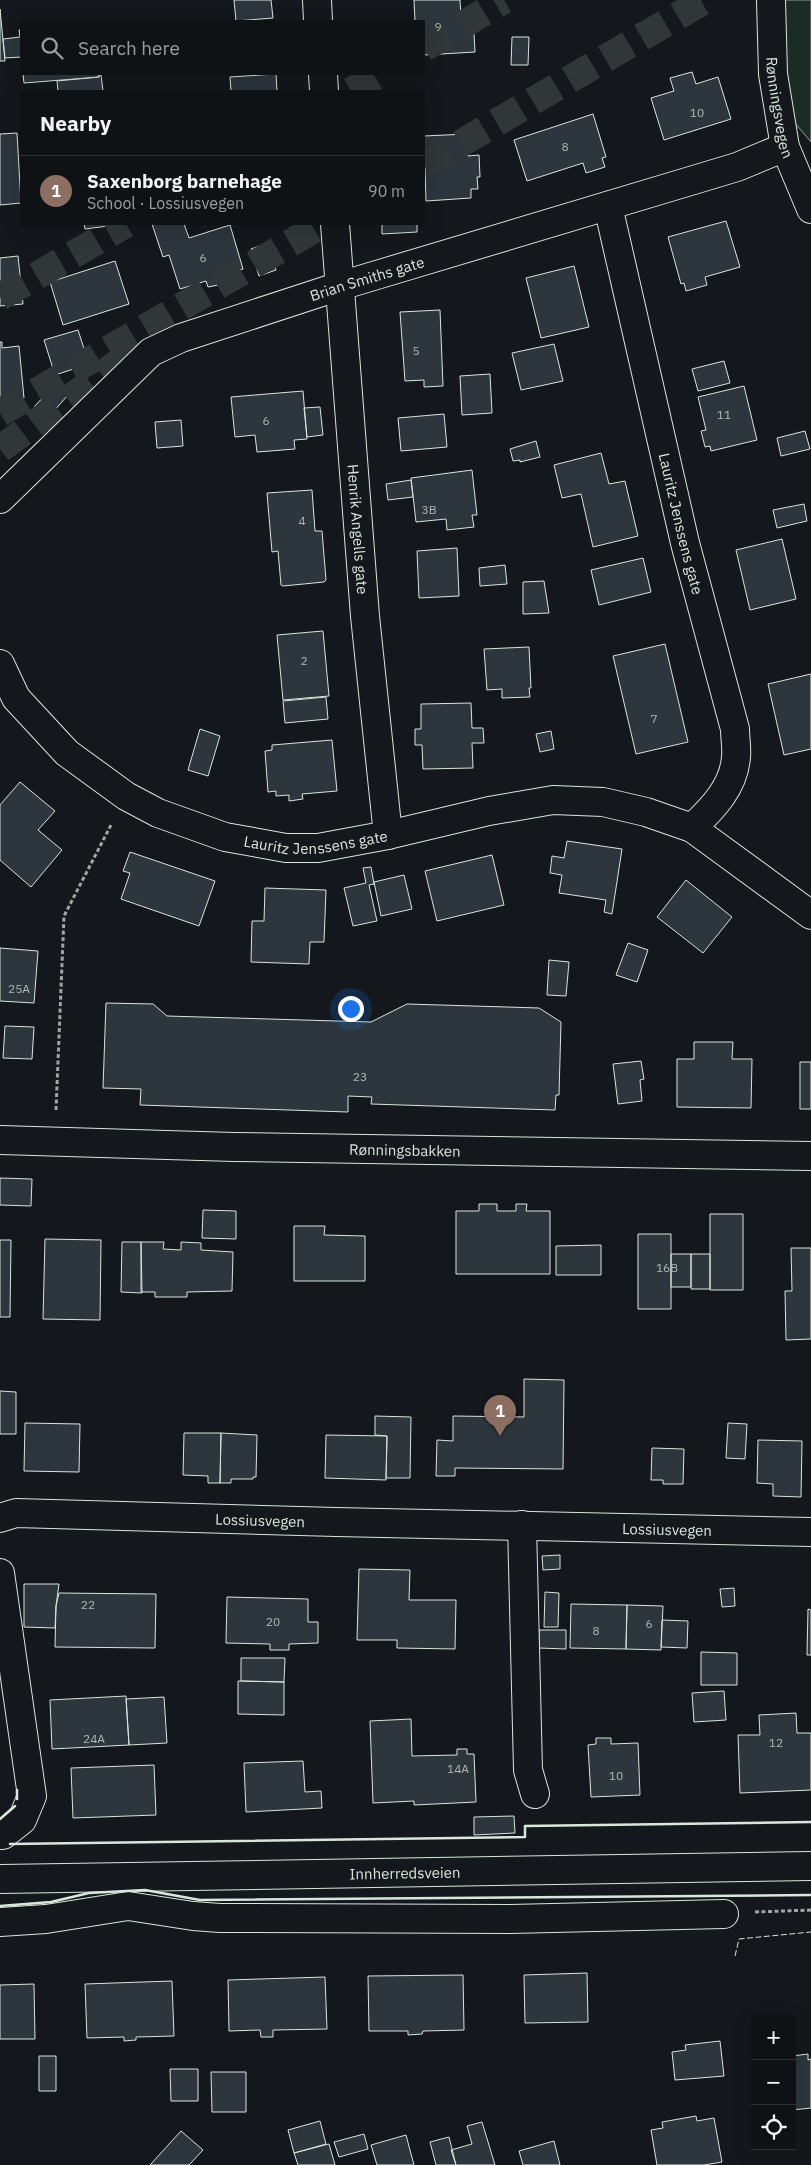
<!DOCTYPE html>
<html lang="en">
<head>
<meta charset="utf-8">
<style>
  body { margin:0; font-family:"IBM Plex Sans",sans-serif; background:#181b1e; color:#f1f3f6 }
  .controls { position:absolute; right:15px; bottom:15px; display:grid; overflow:hidden; border-radius:0px; box-shadow:0 5px 20px #0002 }
  .controls button { width:45px; height:45px; display:grid; place-items:center; padding:0; border:0; border-bottom:1px solid #2f3234; background:#0f1215; color:#f1f3f6; font:25px sans-serif }
  .you { position:absolute; left:350px; top:1008px; width:18px; height:18px; margin:-12px; border:4px solid #fff; border-radius:50%; background:#1a73e8; box-shadow:0 0 0 8px #1a73e833 }
  .badge { display:grid; place-items:center; width:32px; height:32px; border-radius:50%; background:#ffb74d; color:#fff; font-size:16px; font-weight:700 }
  .pin { position:absolute; translate:-50% -41px; filter:drop-shadow(0 1px 2px #0008) }
  .pin::after { content:''; position:absolute; top:26px; width:18px; height:15px; background:inherit; clip-path:polygon(0 0,100% 0,50% 100%) }
  .list { margin:0; padding:0; list-style:none }
  h2 { display:flex; justify-content:space-between; align-items:center; height:65px; margin:0; padding:0 20px; font-size:21px }
  h2 small { font-size:16px; font-weight:400; color:#9b9ea0 }
  .list li { display:grid; grid-template-columns:32px 1fr auto; gap:15px; align-items:center; box-sizing:border-box; height:70px; padding:0 20px; border-top:1px solid #2f3234 }
  .list b { display:block; font-size:19px; white-space:nowrap }
  .list p { margin:0; font-size:16px; white-space:nowrap; color:#9b9ea0 }
  .list em { font-size:16px; font-style:normal; color:#9b9ea0 }
  .icon { flex:none; width:28px; height:28px; fill:none; stroke:currentColor; stroke-width:2; stroke-linecap:round; stroke-linejoin:round }
  .map { position:relative; flex:none; width:811px; height:2165px; overflow:hidden }
  .search { position:absolute; background:#0f1215; box-shadow:0 5px 20px #0002; left:20px; top:20px; width:405px; height:55px; display:flex; align-items:center; gap:12px; box-sizing:border-box; padding:0 18px; border-radius:0px; color:#9b9ea0; font-size:19px }
  .panel { position:absolute; background:#0f1215; box-shadow:0 5px 20px #0002; left:20px; top:90px; width:405px; height:135px; border-radius:0px }
  .map>svg:first-child { display:block }
  .green { fill:#1a2d24; stroke:#939e99 }
  .building { fill:#2c363c; stroke:#d8e6dc }
  .lines { fill:none; stroke-linecap:round; stroke-linejoin:round }
  .highway-tunnel { stroke:#313739; stroke-width:28; stroke-dasharray:28 14; stroke-linecap:butt }
  .minor-casing { stroke:#d8e6dc; stroke-width:30 }
  .major-casing { stroke:#d8e6dc; stroke-width:30 }
  .path { stroke:#9da8a2; stroke-width:3; stroke-dasharray:4 2.5; stroke-linecap:butt }
  .minor { stroke:#14181c; stroke-width:28 }
  .major { stroke:#14181c; stroke-width:28 }
  .fence { stroke:#d8e6dc; stroke-width:1; stroke-dasharray:6 2.5; stroke-linecap:butt }
  .wall { stroke:#d8e6dc; stroke-width:2.5 }
  .labels { text-anchor:middle; dominant-baseline:central; stroke-width:4; stroke-linejoin:round; paint-order:stroke }
  .number-label { font-size:12px; fill:#adbab4 }
  .street-label { font-size:15px; fill:#d8e6dc; stroke:#14181c }
</style>
</head>
<body>
<div class="map">
<svg width="811" height="2165" viewBox="0 0 811 2165">
  <rect width="100%" height="100%" fill="#14181c"/>
  <!-- green -->
  <path class="green" d="M771,0h40v142l-33,-39z"/>
  <!-- building -->
  <path class="building" d="M234,0h37l2,18 -37,3z
    M414,0h46l1,17 12,-1 2,36 -51,3v-34h-9z
    M0,9l5,52h-5z
    M19,30h2v27l-16,1 -2,-19 17,-2z
    M512,37h17l-1,28h-17z
    M692,72l4,12 22,-7 13,42 -67,21 -13,-42 23,-7 -4,-13z
    M23,74h76v3l-75,6z
    M276,74l1,17h-46l-1,-14z
    M99,75h2l2,16h-45l-1,-10 42,-4z
    M593,114l13,43 -4,1 3,9 -19,6 -3,-10 -56,18 -13,-41z
    M17,133l4,70 -21,2v-71z
    M467,134l1,22 11,-1 1,22h-3l1,12h-7v9l-45,3 -2,-65z
    M726,221l14,46 -35,10 2,8 -21,6 -2,-8 -3,1 -13,-47z
    M84,224h40l-39,5z
    M152,224h32l5,14 41,-13 13,44 -27,9 2,7 -10,2 -2,-6 -26,8 -11,-34 -6,2z
    M382,224h35v8l-35,2z
    M268,243l8,27 -17,6 -8,-27z
    M18,256l5,48 -23,2v-48z
    M115,261l14,43 -66,21 -13,-43z
    M574,266l15,61 -48,11 -15,-60z
    M440,310l3,76 -19,1v-7l-19,1 -5,-69z
    M78,330l11,34 -34,11 -11,-35z
    M0,342h2v6l17,-2 5,52 -16,2v5h-8z
    M554,344l9,37 -42,9 -9,-37z
    M724,361l6,22 -32,8 -6,-22z
    M490,374l2,39 -30,2 -2,-39z
    M46,375l22,20 -21,24 -13,-12 13,-14 -10,-9z
    M744,386l13,54 -46,11 -1,-5 -5,1 -4,-16 5,-1 -8,-33z
    M303,391l4,48 -13,1 1,9 -38,3 -2,-17 -20,2 -4,-40z
    M320,407l3,28 -16,2 -3,-29z
    M444,414l3,33 -46,4 -3,-33z
    M181,420l2,26 -26,2 -2,-26z
    M805,431l5,18 -29,7 -4,-18z
    M536,441l4,16 -20,5v-2l-7,1 -3,-12z
    M601,453l8,31 16,-3 13,55 -45,11 -12,-53 -19,4 -8,-33z
    M472,470l5,45h-5l2,12 -27,3 -1,-11 -30,3 -5,-44z
    M411,480l2,17 -25,3 -2,-16z
    M312,490l3,41h7l4,49 -2,2 -41,4 -2,-1 -3,-34 -6,1 -5,-59z
    M804,504l3,17 -30,7 -4,-18z
    M782,539l14,60 -46,11 -14,-60z
    M457,548l2,48 -40,2 -2,-47z
    M643,558l8,34 -52,13 -8,-35z
    M505,565l2,19 -27,2 -1,-18z
    M544,581l5,32 -26,1v-32z
    M323,631l6,65 -46,4 -6,-65z
    M665,644l23,98 -52,12 -23,-98z
    M529,647l2,41h-2l1,9 -28,1v-9l-15,1 -3,-41z
    M811,674v75l-27,6 -16,-71z
    M326,697l2,22 -43,4 -2,-22z
    M471,703l1,25h11l1,15h-12l1,25 -50,1 -1,-24h-7v-16h6v-25z
    M200,729l20,7 -12,40 -20,-6z
    M551,731l3,18 -14,3 -4,-18z
    M332,740l5,51 -35,3 1,5 -14,2v-6l-13,1v-5l-8,1 -3,-41 7,-1v-5z
    M20,782l35,29 -17,19 24,20 -31,37 -31,-27v-55z
    M567,841l55,8 -10,65 -8,-2 2,-12 -47,-7 3,-18 -12,-2 2,-17 12,2z
    M130,852l85,29 -16,45 -78,-27 9,-26 -7,-2z
    M492,855l12,50 -67,16 -12,-50z
    M371,867l3,17 -5,1 8,36 -24,5 -9,-38 22,-5 -3,-15z
    M404,875l8,34 -31,7 -7,-34z
    M686,880l46,37 -29,36 -46,-36z
    M265,888l61,2 -2,52h-14l-1,22 -58,-2 1,-41h12z
    M628,943l20,7 -11,32 -21,-7z
    M0,948l38,3 -4,52 -34,-2z
    M549,960l20,2 -3,34 -19,-1z
    M106,1003l47,1 14,12 204,6 36,-18 132,4 22,14 -2,73h-3l-1,15 -184,-6 1,-7 -24,-1v16l-208,-7 1,-16 -38,-1z
    M5,1026l29,1 -2,32 -29,-1z
    M694,1042h39l-1,17h20l-1,49 -74,-1v-48h17z
    M641,1061l3,18 -4,1 2,21 -24,3 -5,-40z
    M800,1062h11v47h-11z
    M0,1178l32,1 -1,27 -31,-1z
    M479,1204h18v7h19v-7h11l-1,7h24v63h-94v-63h23z
    M203,1210l33,1v28l-34,-1z
    M710,1214h33v76h-33z
    M294,1226h31l-1,9 41,1v45h-71z
    M638,1234h33v75h-33z
    M45,1239l56,1 -1,80 -57,-1z
    M0,1240h11l-1,77h-10z
    M122,1242h19l1,51 -21,-1z
    M141,1242h23l-1,7 18,1v-8l20,1v7l32,2 -1,39 -45,1v5h-32v-5h-14z
    M601,1245v30h-45v-29z
    M791,1248h20v91l-25,1 -1,-49h7z
    M671,1254h20v33h-20z
    M691,1254h19v35h-19z
    M524,1379l40,1 -1,89 -108,-1v8h-19l1,-36 16,1v-25l71,1z
    M0,1391l16,1v42h-16z
    M375,1416l36,1 -1,61h-24l1,-42 -12,-1z
    M25,1423l55,1 -1,48 -55,-1z
    M728,1423l19,1 -2,35 -19,-1z
    M184,1433h37l-1,50h-12v-7l-25,-1z
    M221,1433l36,2 -1,42h-3v2h-22v4h-11z
    M326,1435l61,1 -1,44 -61,-2z
    M758,1440l44,1 -1,56 -28,-1v-12l-16,-1z
    M652,1448l32,1 -1,35h-20v-4h-12z
    M560,1555v14l-17,1 -1,-14z
    M359,1569l51,1 -1,30h47l-1,49 -58,-1v-8h-40z
    M24,1584h35l-3,22 -1,22 -31,-1z
    M734,1588l1,18 -13,1 -2,-18z
    M545,1592l14,1 -1,34h-14z
    M59,1593l97,1 -1,54 -100,-1 1,-41z
    M227,1597l81,2v23h10v21l-29,1v6h-19v-6l-44,-1z
    M571,1604l56,1 -1,44 -56,-1z
    M627,1605l36,1 -2,44 -35,-1z
    M808,1609l3,1v45h-4z
    M662,1620l26,1 -1,27 -26,-1z
    M539,1630h27v19l-27,-1z
    M701,1652l36,1v32h-36z
    M241,1658h44l-1,24 -43,-1z
    M238,1681l46,1v33l-46,-1z
    M724,1691l2,29 -32,2 -2,-29z
    M126,1696l3,49 -77,4 -2,-49z
    M164,1697l3,46 -38,2 -3,-46z
    M796,1713l1,20h14v57l-71,3 -2,-58h22l-1,-20z
    M411,1719l1,37 45,-1v-6h10v5h7l2,48 -62,3v-4l-41,2 -3,-82z
    M596,1738h15v6l27,-1 2,52 -49,2 -3,-52 8,-1z
    M303,1761l2,31 16,-1 1,17 -76,4 -2,-49z
    M154,1765l2,50 -83,3 -2,-50z
    M514,1816l1,17 -41,2v-18z
    M587,1973l1,49 -63,1 -1,-48z
    M463,1975l1,55 -41,1 -1,3 -14,1v-4h-39l-1,-55z
    M325,1977l2,52 -54,1v7h-12l-1,-7 -31,1 -1,-51z
    M172,1981l2,55 -38,1v3l-12,1v-4l-37,1 -2,-54z
    M34,1984l1,55h-35v-54z
    M720,2041l4,35 -49,4 -3,-28 14,-2 -1,-5z
    M808,2054v6l3,-1v49l-19,2v-54z
    M39,2056h17v35h-17z
    M170,2069h28v32h-27z
    M211,2072h35v40h-34z
    M696,2116l1,5 17,-3 8,44 -18,3h-47l-6,-35 12,-2 -1,-6z
    M320,2121l6,23 -32,9 -6,-23z
    M482,2122l13,43h-39l-5,-15 21,-6 -5,-18z
    M181,2131l22,19 -14,15h-39z
    M364,2134l4,15 -29,8 -5,-15z
    M406,2135l8,30h-37l-6,-20z
    M449,2137l7,28h-20l-6,-23z
    M554,2141l6,24h-37l-4,-14z
    M329,2144l6,21h-37l-4,-12z"/>
  <g class="lines">
    <!-- highway-tunnel -->
    <path class="highway-tunnel" d="M424,48l80,-48
      M351,91l29,-17
      M424,165l281,-165
      M0,297l126,-73
      M0,413l323,-189
      M0,449l129,-94"/>
    <!-- minor casing -->
    <g class="minor-casing">
      <g id="minor">
        <path d="M317,0l1,21"/>
        <path id="s1" d="M771,0l2,74 12,73 26,62"/>
        <path d="M323,74l1,17"/>
        <path id="s2" d="M608,206l77,337 50,186c0,9 2,19 1,28 -2,30 -24,52 -44,71"/>
        <path id="s3" d="M335,224l30,392 23,219"/>
        <path id="s4" d="M0,499l151,-147 30,-14 159,-52 397,-119 48,-20"/>
        <path id="s5" d="M0,664l16,34 51,55 59,43 32,17 67,24 61,11h32l70,-13 101,-24 64,-11 50,2 43,10 46,16 119,87"/>
        <path id="s6" d="M0,1140l234,7 577,9"/>
        <path id="s7" d="M0,1518l16,-5 320,9 475,10"/>
        <path d="M522,1525l6,245 7,24"/>
        <path d="M0,1573l32,223 -10,24 -19,15"/>
        <path d="M0,1922l46,-3 82,-13 65,10 27,2 290,1 214,-5"/>
      </g>
    </g>
    <!-- major casing -->
    <g class="major-casing">
      <g id="major">
        <path id="s8" d="M0,1879l811,-13"/>
      </g>
    </g>
    <!-- path -->
    <path class="path" d="M56,1110l8,-194 47,-91
      M755,1912l56,-2"/>
    <!-- minor -->
    <use href="#minor" class="minor"/>
    <!-- major -->
    <use href="#major" class="major"/>
    <!-- fence -->
    <path class="fence" d="M735,1956l4,-17 72,-7"/>
    <!-- wall -->
    <path class="wall" d="M17,1790v9
      M0,1819l15,-13
      M10,1844l515,-7v-11l286,-4
      M0,1906l51,-4 38,-9 56,-3 55,10 611,-5"/>
  </g>
  <g class="labels">
    <!-- number labels -->
    <g class="number-label">
      <text x="438" y="26">9</text>
      <text x="697" y="112">10</text>
      <text x="565" y="146">8</text>
      <text x="203" y="257">6</text>
      <text x="416" y="350">5</text>
      <text x="724" y="414">11</text>
      <text x="266" y="420">6</text>
      <text x="429" y="509">3B</text>
      <text x="302" y="520">4</text>
      <text x="304" y="660">2</text>
      <text x="654" y="718">7</text>
      <text x="19" y="988">25A</text>
      <text x="360" y="1076">23</text>
      <text x="667" y="1267">16B</text>
      <text x="88" y="1604">22</text>
      <text x="273" y="1621">20</text>
      <text x="649" y="1623">6</text>
      <text x="596" y="1630">8</text>
      <text x="94" y="1738">24A</text>
      <text x="776" y="1742">12</text>
      <text x="458" y="1768">14A</text>
      <text x="616" y="1775">10</text>
    </g>
    <!-- street labels -->
    <g class="street-label">
      <text stroke="none"><textPath href="#s1" startOffset="108">Rønningsvegen</textPath></text>
      <text stroke="none"><textPath href="#s4" startOffset="439">Brian Smiths gate</textPath></text>
      <text stroke="none"><textPath href="#s2" startOffset="326">Lauritz Jenssens gate</textPath></text>
      <text stroke="none"><textPath href="#s3" startOffset="306">Henrik Angells gate</textPath></text>
      <text stroke="none"><textPath href="#s5" startOffset="385">Lauritz Jenssens gate</textPath></text>
      <text stroke="none"><textPath href="#s6" startOffset="405">Rønningsbakken</textPath></text>
      <text stroke="none"><textPath href="#s7" startOffset="261">Lossiusvegen</textPath></text>
      <text stroke="none"><textPath href="#s7" startOffset="668">Lossiusvegen</textPath></text>
      <text stroke="none"><textPath href="#s8" startOffset="405">Innherredsveien</textPath></text>
    </g>
  </g>
</svg>
<div class="controls">
<button>+</button>
<button>−</button>
<button><svg class="icon" aria-label="locate" viewBox="0 0 24 24"><circle cx="12" cy="12" r="6"/><path d="M12 2v4M12 18v4M2 12h4M18 12h4"/></svg></button>
</div>
<div class="you"></div>
<div class="pin badge" style="left:500px;top:1436px;background:#8d6e63">1</div>
<div class="search"><svg class="icon" aria-label="search" viewBox="0 0 24 24"><circle cx="10" cy="10" r="6"/><path d="M15 15l6 6"/></svg>Search here</div>
<section class="panel">
<h2>Nearby<small></small></h2>
<ul class="list">
<li><span class="badge" style="background:#8d6e63">1</span><div><b>Saxenborg barnehage</b><p>School · Lossiusvegen</p></div><em>90 m</em></li>
</ul>
</section>
</div>
</body>
</html>
